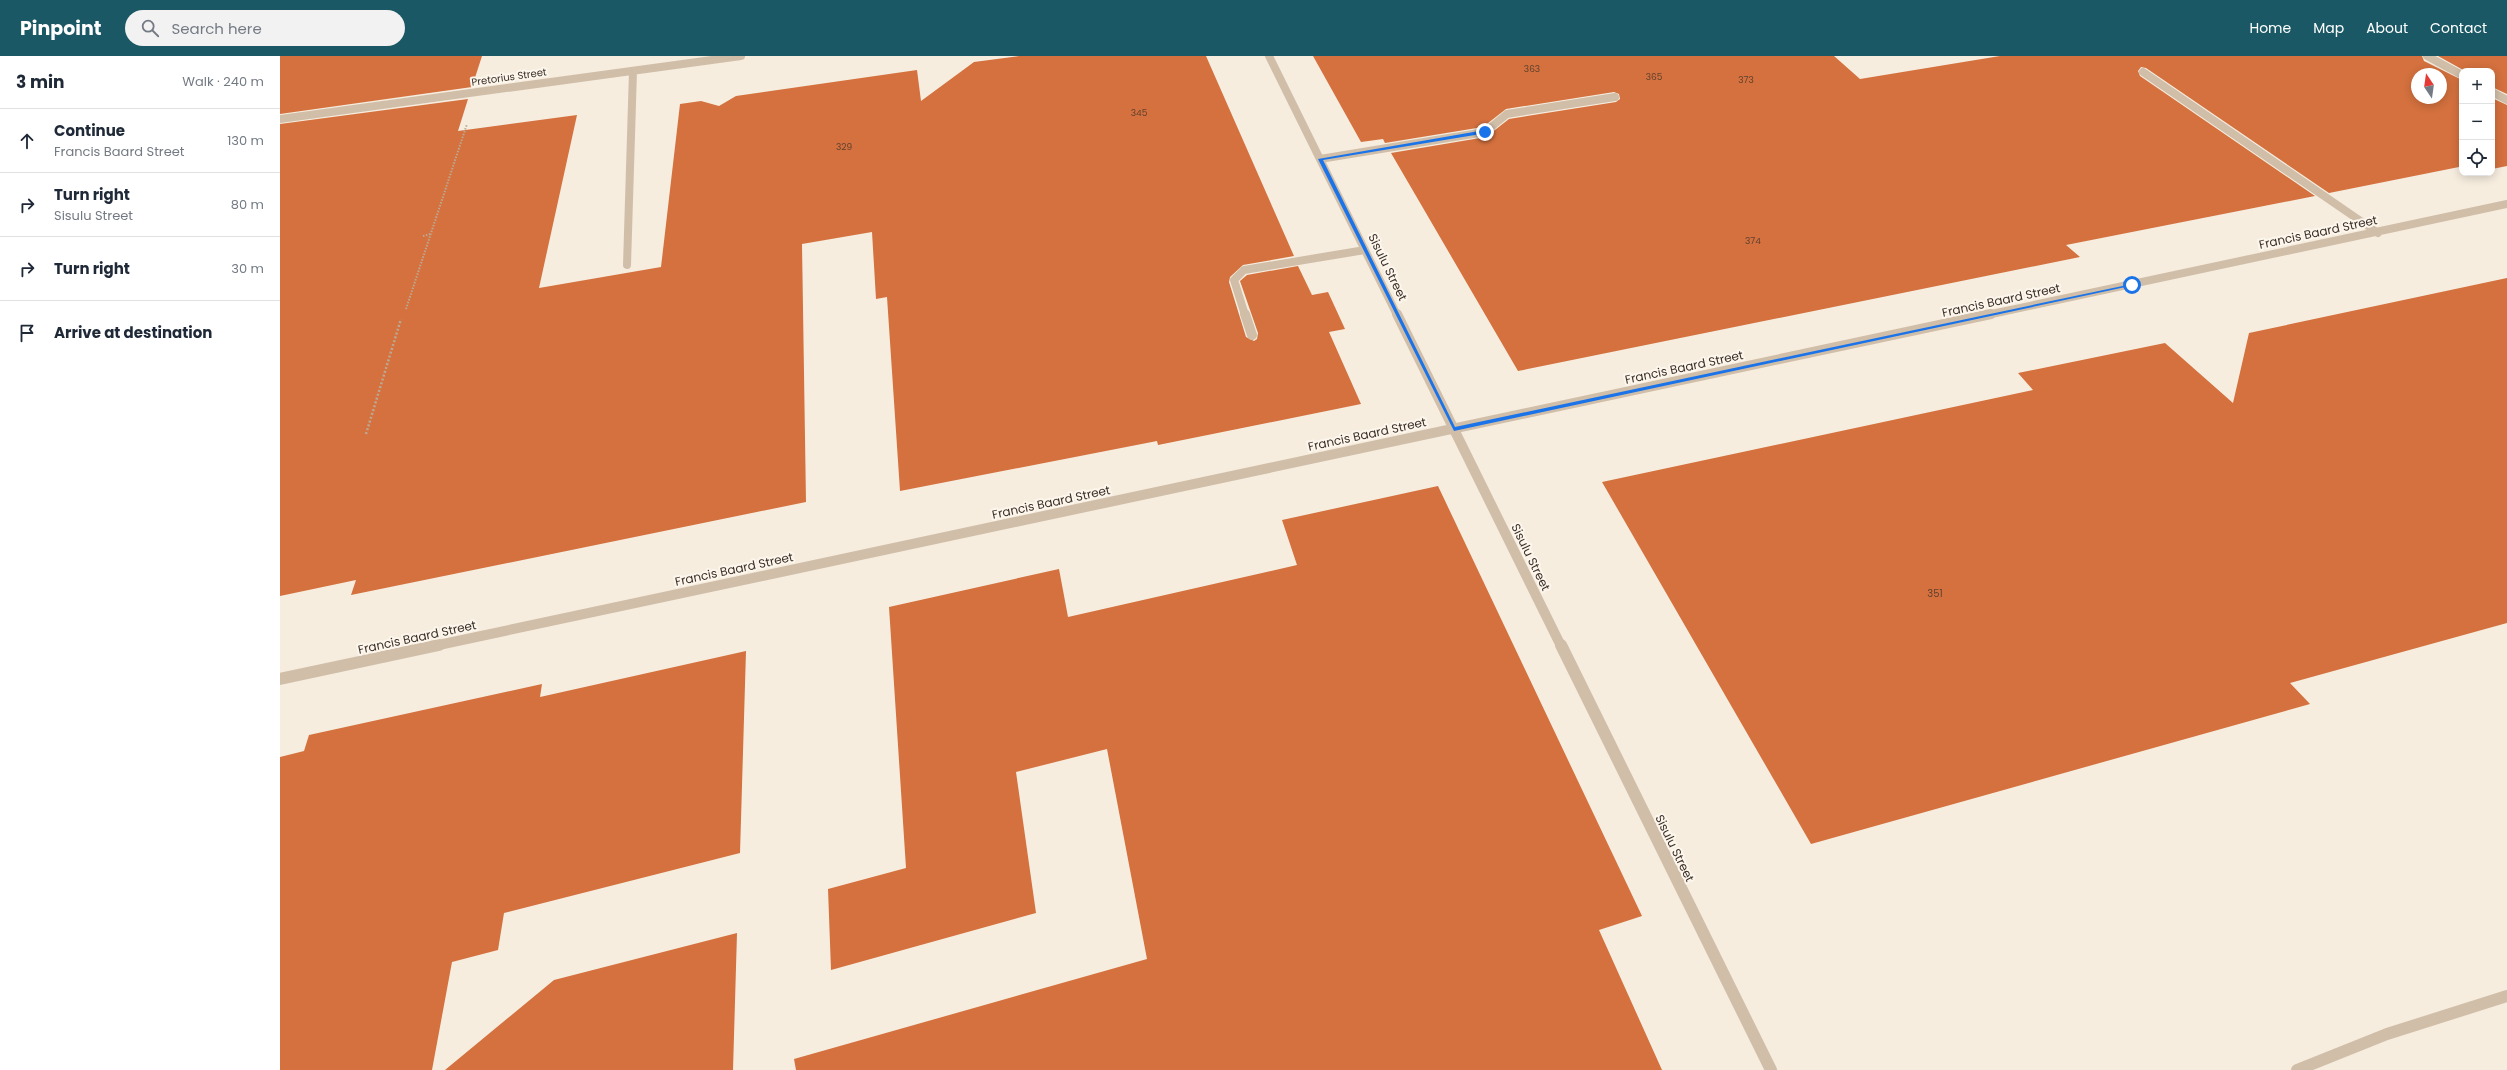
<!DOCTYPE html>
<html lang="en">
<head>
<meta charset="utf-8">
<style>
  body { margin:0; font-family:Poppins,sans-serif; background:#f2f2f3; color:#1f2937 }
  .controls { position:absolute; right:12px; top:12px; display:grid; overflow:hidden; border-radius:8px; box-shadow:0 2px 10px #0003 }
  .controls button { width:36px; height:36px; display:grid; place-items:center; padding:0; border:0; border-bottom:1px solid #e0e1e3; background:#fff; color:#1f2937; font:20px sans-serif }
  .compass { position:absolute; left:2131px; top:12px; width:36px; height:36px; border-radius:50%; background:#fff; box-shadow:0 2px 10px #0003; rotate:347deg }
  .stop { position:absolute; width:12px; height:12px; margin:-9px; border:3px solid #1a73e8; border-radius:50%; background:#fff }
  .stop.end { background:#1a73e8; border-color:#fff; box-shadow:0 1px 4px #0008 }
  .list { margin:0; padding:0; list-style:none }
  h2 { display:flex; justify-content:space-between; align-items:center; height:52px; margin:0; padding:0 16px; font-size:17px }
  h2 small { font-size:13px; font-weight:400; color:#747a83 }
  .list li { display:grid; grid-template-columns:26px 1fr auto; gap:12px; align-items:center; box-sizing:border-box; height:64px; padding:0 16px; border-top:1px solid #e0e1e3 }
  .list b { display:block; font-size:15px; white-space:nowrap }
  .list p { margin:0; font-size:13px; white-space:nowrap; color:#747a83 }
  .list em { font-size:13px; font-style:normal; color:#747a83 }
  .icon { flex:none; width:22px; height:22px; fill:none; stroke:currentColor; stroke-width:2; stroke-linecap:round; stroke-linejoin:round }
  .map { position:relative; flex:none; width:2227px; height:1014px; overflow:hidden }
  header { display:flex; align-items:center; gap:24px; box-sizing:border-box; height:56px; padding:0 20px; background:#195864; color:#fff }
  header strong { font-size:19px }
  nav { display:flex; gap:22px; margin-inline-start:auto; font-size:14px }
  .search { width:280px; height:36px; background:#f2f2f3; display:flex; align-items:center; gap:10px; box-sizing:border-box; padding:0 14px; border-radius:22px; color:#747a83; font-size:15px }
  main { display:flex }
  aside { flex:1; background:#fff }
  .map>svg:first-child { display:block }
  .building { fill:#d4713e; fill-rule:evenodd }
  .lines { fill:none; stroke-linecap:round; stroke-linejoin:round }
  .path-far1 { stroke:#bca892; stroke-width:2; stroke-dasharray:1.5 1.5; stroke-linecap:butt }
  .path { stroke:#bca892; stroke-width:2.5; stroke-dasharray:2 2; stroke-linecap:butt }
  .minor-far2 { stroke:#d0bea8; stroke-width:8 }
  .minor-far1 { stroke:#d0bea8; stroke-width:10 }
  .minor { stroke:#d0bea8; stroke-width:12 }
  .route { fill:#1a73e8 }
  .labels { text-anchor:middle; dominant-baseline:central; stroke-width:4; stroke-linejoin:round; paint-order:stroke }
  .far-number-label { font-size:9px; fill:#62412e }
  .far-street-label { font-size:10px; fill:#3c3129; stroke:#fcf6ec }
  .number-label { font-size:10px; fill:#62412e }
  .street-label { font-size:12px; fill:#3c3129; stroke:#fcf6ec }
</style>
</head>
<body>
<header>
<strong>Pinpoint</strong>
<div class="search"><svg class="icon" aria-label="search" viewBox="0 0 24 24"><circle cx="10" cy="10" r="6"/><path d="M15 15l6 6"/></svg>Search here</div>
<nav><a>Home</a><a>Map</a><a>About</a><a>Contact</a></nav>
</header>
<main>
<aside>
<h2>3 min<small>Walk · 240 m</small></h2>
<ul class="list">
<li><svg class="icon" aria-label="ahead" viewBox="0 0 24 24"><path d="M12 20V5M6 11l6-6 6 6"/></svg><div><b>Continue</b><p>Francis Baard Street</p></div><em>130 m</em></li>
<li><svg class="icon" aria-label="right" viewBox="0 0 24 24"><path d="M7 20v-9h11M14 6l5 5-5 5"/></svg><div><b>Turn right</b><p>Sisulu Street</p></div><em>80 m</em></li>
<li><svg class="icon" aria-label="right" viewBox="0 0 24 24"><path d="M7 20v-9h11M14 6l5 5-5 5"/></svg><div><b>Turn right</b></div><em>30 m</em></li>
<li><svg class="icon" aria-label="arrive" viewBox="0 0 24 24"><path d="M6 21V4h12l-3 4 3 4H6"/></svg><div><b>Arrive at destination</b></div></li>
</ul>
</aside>
<div class="map">
<svg width="2227" height="1014" viewBox="0 0 2227 1014">
  <rect width="100%" height="100%" fill="#f6eddf"/>
  <!-- building -->
  <path class="building" d="M0,0h202l-10,31 -192,27z
    M739,0h187l88,200 -51,9 -13,12 -1,5 17,55 8,4 3,-2 1,-6 -18,-52 7,-6 51,-9 14,29 16,-3 17,37 -16,3 32,72 -203,41 -1,-4 -257,50 -13,-194 -11,2 -4,-67 -70,12 4,258 -455,93 5,-15 -76,16v-472l188,-25 -10,32 119,-16 -38,173 122,-21 19,-163 21,-3 18,5 17,-10 181,-26 4,31 53,-39z
    M1033,0h521l26,23 140,-23h422l2,5 38,19v89l-3,-2 -130,26 -183,-125 -5,-1 -3,4 2,5 175,120 -249,49 14,12 -562,114 -127,-218 95,-16 23,-18 107,-17 4,-3 -1,-5 -5,-2 -108,17 -23,18 -98,16 -2,-4 -22,3zM2137,18h24v24h-24z
    M2158,0h69v38l-15,-7v-16h-27z
    M2212,42l15,7v61l-15,3z
    M2227,222v345l-217,60 20,21 -499,140 -209,-362 431,-92 -15,-17 147,-30 68,60 16,-70z
    M1158,430l204,430 -43,14 63,140h-866l-2,-11 353,-100 -40,-210 -91,23 20,141 -205,57 -3,-81 78,-21 -17,-261 170,-38 9,48 229,-52 -15,-45z
    M466,595l-6,202 -236,60 -6,37 -46,12 -20,108h-152v-313l24,-6 5,-16 233,-51 -2,13z
    M457,877l-4,137h-288l109,-90z"/>
  <g class="lines">
    <!-- path-far1 -->
    <path class="path-far1" d="M143,180l7,-2
      M126,253l61,-185"/>
    <!-- path -->
    <path class="path" d="M86,378l35,-115"/>
    <!-- minor-far2 -->
    <path class="minor-far2" d="M989,0l128,259
      M2147,0l35,19
      M1863,16l235,161
      M2212,36l15,8
      M0,63l461,-63
      M1040,103l165,-27 22,-18 108,-17
      M347,209l6,-194
      M965,259l-11,-35 10,-10 121,-20
      M1707,259l520,-111"/>
    <!-- minor-far1 -->
    <path class="minor-far1" d="M965,258l7,21
      M1117,258l164,332
      M154,590l1557,-332"/>
    <!-- minor -->
    <path class="minor" d="M1281,589l210,425
      M0,623l159,-34
      M2017,1014l90,-36 120,-38"/>
  </g>
  <!-- route -->
  <path class="route" d="M1205,74l2,3 -164,27 132,267 677,-143 3,1 -681,146 -136,-272z"/>
  <g class="labels">
    <!-- far-number labels -->
    <g class="far-number-label">
      <text x="1252" y="13">363</text>
      <text x="1374" y="21">365</text>
      <text x="1466" y="24">373</text>
      <text x="859" y="57">345</text>
      <text x="564" y="91">329</text>
      <text x="1473" y="185">374</text>
    </g>
    <!-- far-street labels -->
    <g class="far-street-label">
      <text transform="translate(229 21) rotate(-8)">Pretorius Street</text>
    </g>
    <!-- number labels -->
    <g class="number-label">
      <text x="1655" y="537">351</text>
    </g>
    <!-- street labels -->
    <g class="street-label">
      <text transform="translate(2038 176) rotate(-12)">Francis Baard Street</text>
      <text transform="translate(1108 211) rotate(64)">Sisulu Street</text>
      <text transform="translate(1721 244) rotate(-12)">Francis Baard Street</text>
      <text transform="translate(1404 311) rotate(-12)">Francis Baard Street</text>
      <text transform="translate(1087 378) rotate(-12)">Francis Baard Street</text>
      <text transform="translate(771 446) rotate(-12)">Francis Baard Street</text>
      <text transform="translate(1251 501) rotate(64)">Sisulu Street</text>
      <text transform="translate(454 513) rotate(-12)">Francis Baard Street</text>
      <text transform="translate(137 581) rotate(-12)">Francis Baard Street</text>
      <text transform="translate(1395 792) rotate(64)">Sisulu Street</text>
    </g>
  </g>
</svg>
<div class="controls">
<button>+</button>
<button>−</button>
<button><svg class="icon" aria-label="locate" viewBox="0 0 24 24"><circle cx="12" cy="12" r="6"/><path d="M12 2v4M12 18v4M2 12h4M18 12h4"/></svg></button>
</div>
<svg class="compass" viewBox="-18 -18 36 36"><path d="M0-13l5 13h-10z" fill="#e53935"/><path d="M0 13l5-13h-10z" fill="#747a83"/></svg>
<div class="stop" style="left:1852px;top:229px"></div>
<div class="stop end" style="left:1205px;top:76px"></div>
</div>
</main>
</body>
</html>
